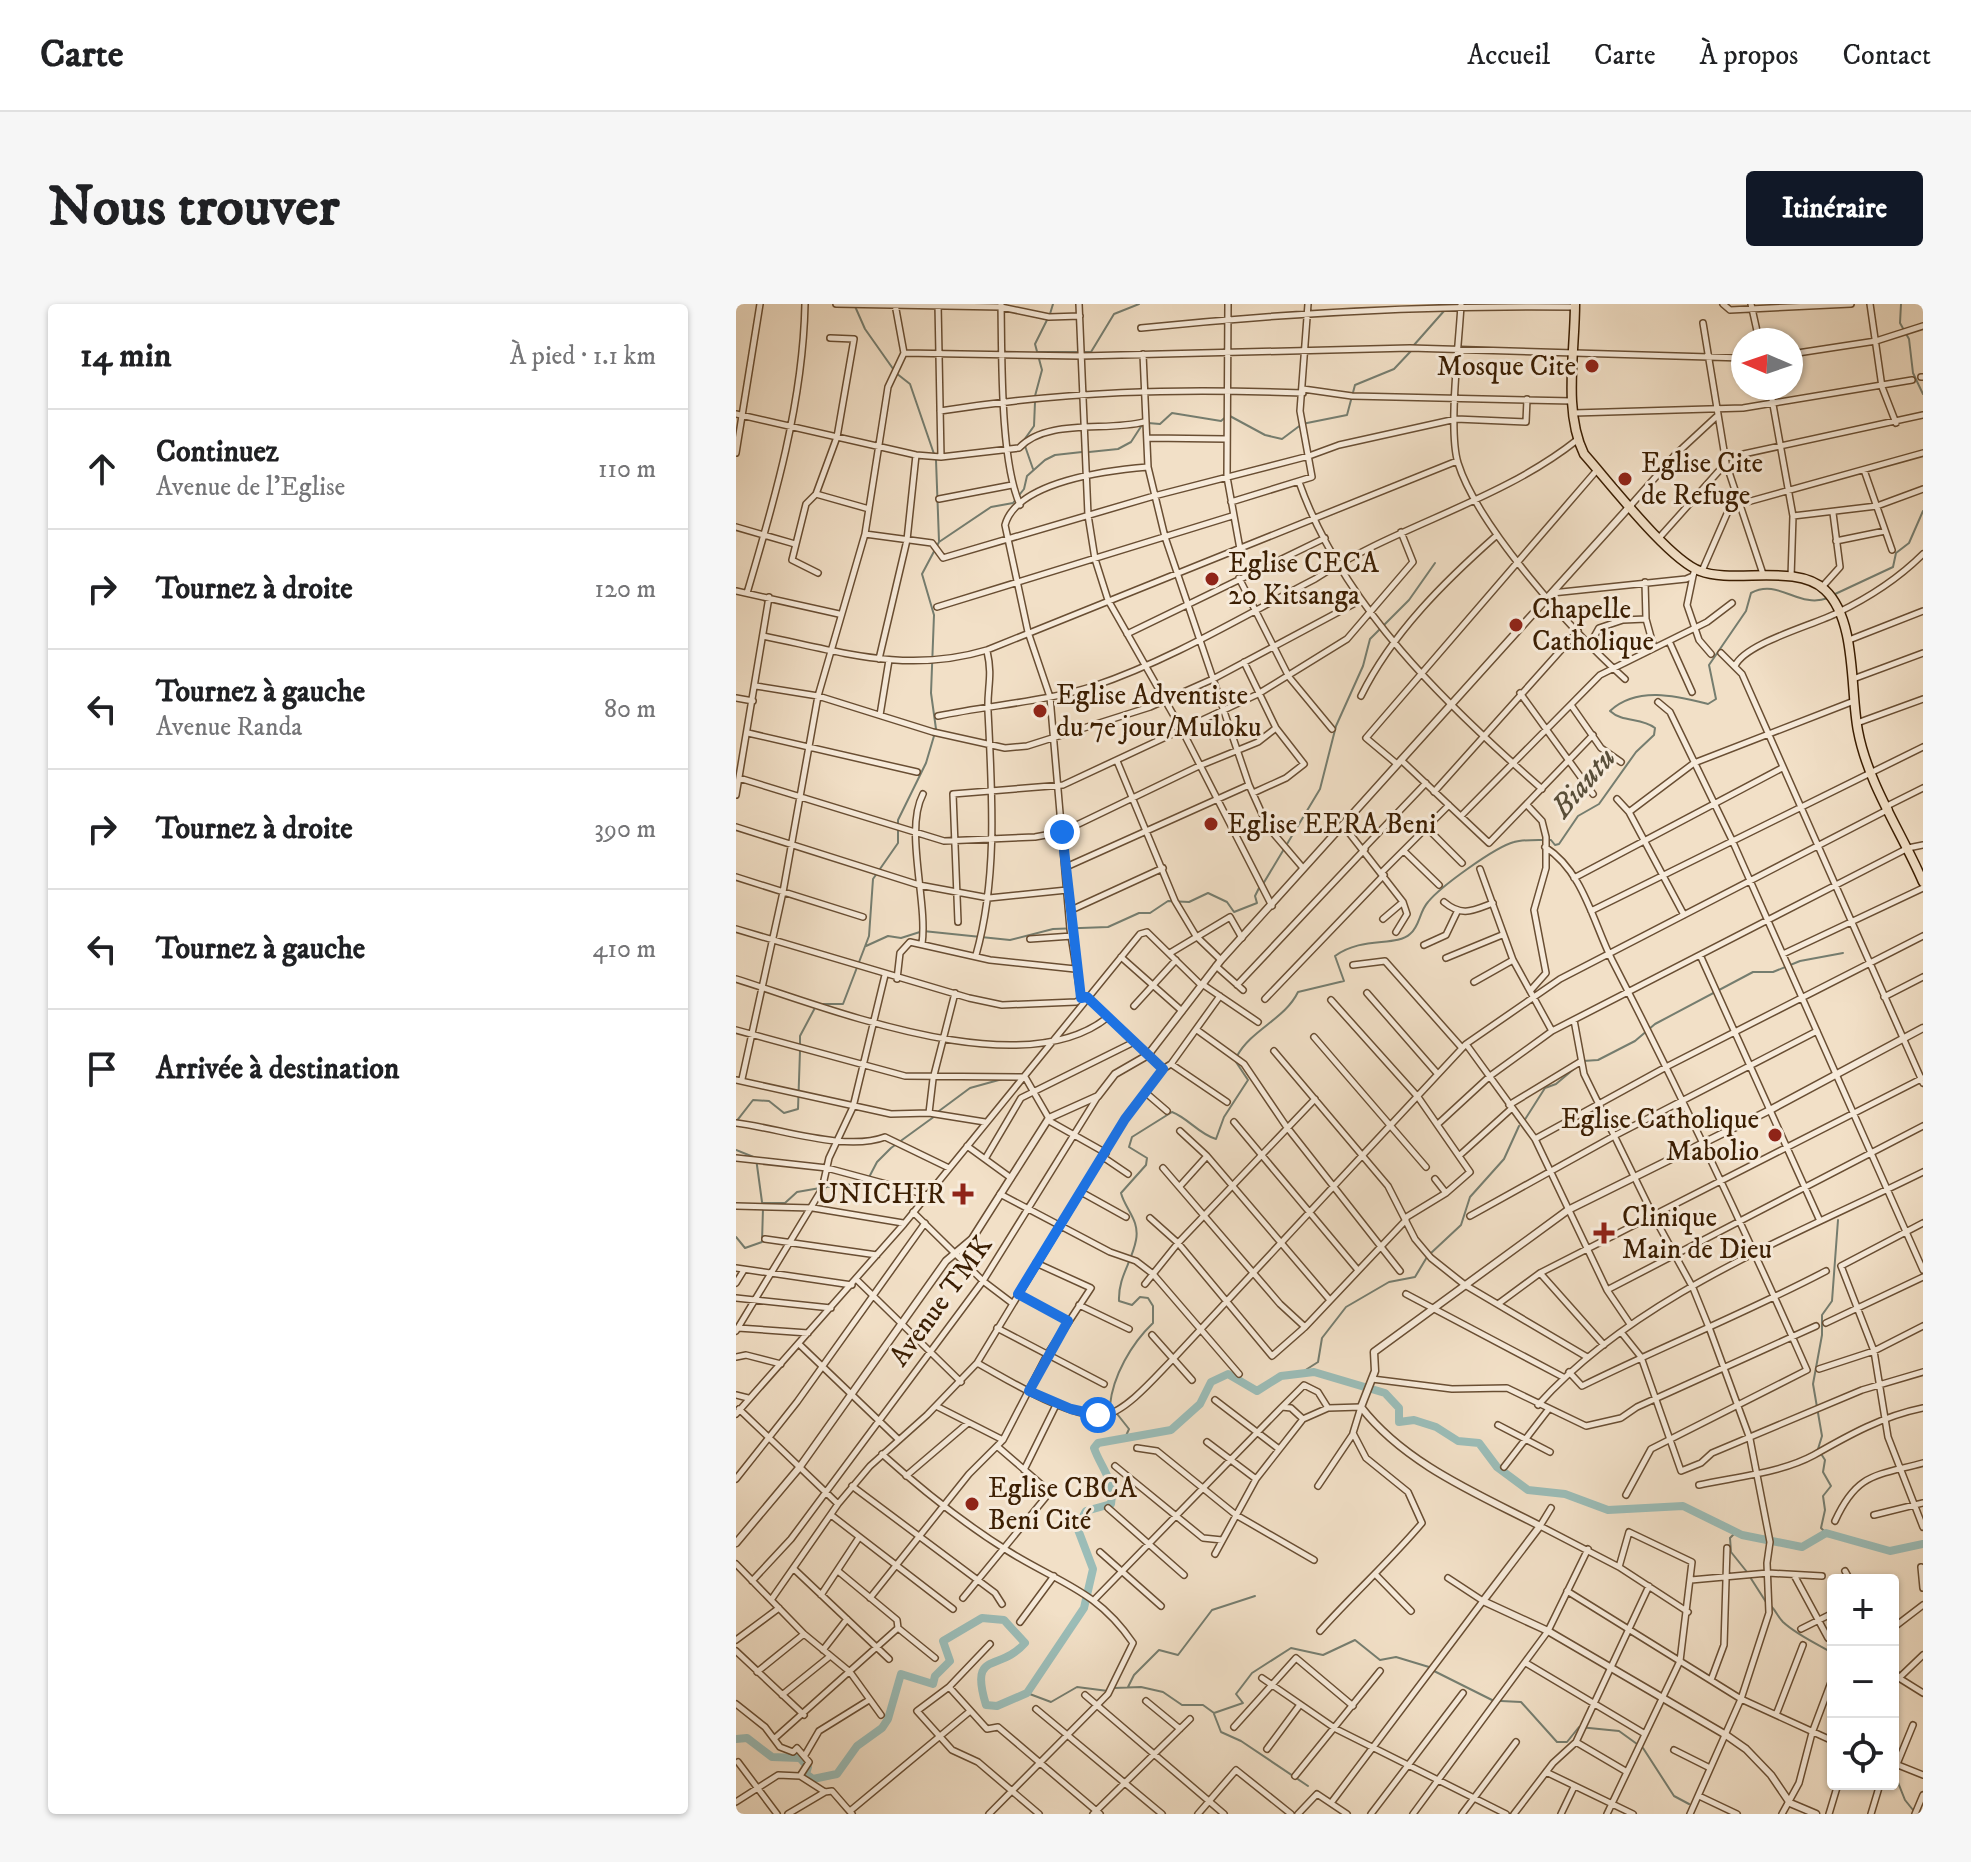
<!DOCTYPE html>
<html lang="fr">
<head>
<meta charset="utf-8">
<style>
  body { margin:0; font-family:"IM FELL DW Pica",serif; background:#f6f6f6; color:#202124 }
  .controls { position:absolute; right:24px; bottom:24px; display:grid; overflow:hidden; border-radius:8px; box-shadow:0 2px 6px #0004 }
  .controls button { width:72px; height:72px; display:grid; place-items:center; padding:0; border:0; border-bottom:2px solid #e0e0e0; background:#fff; color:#202124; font:40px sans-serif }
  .compass { position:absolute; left:995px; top:24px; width:72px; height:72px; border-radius:50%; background:#fff; box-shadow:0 2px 6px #0004; rotate:272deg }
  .stop { position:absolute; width:24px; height:24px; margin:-18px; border:6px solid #1a73e8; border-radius:50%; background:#fff }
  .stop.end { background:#1a73e8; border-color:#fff; box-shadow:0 2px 8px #0008 }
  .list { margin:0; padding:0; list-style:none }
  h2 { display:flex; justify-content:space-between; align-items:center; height:104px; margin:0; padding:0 32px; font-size:34px }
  h2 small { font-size:26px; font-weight:400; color:#757577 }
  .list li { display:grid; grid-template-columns:52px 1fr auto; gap:24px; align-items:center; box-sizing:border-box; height:120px; padding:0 32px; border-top:2px solid #e0e0e0 }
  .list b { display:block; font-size:30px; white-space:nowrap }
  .list p { margin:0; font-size:26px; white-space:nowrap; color:#757577 }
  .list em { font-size:26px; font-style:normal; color:#757577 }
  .icon { flex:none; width:44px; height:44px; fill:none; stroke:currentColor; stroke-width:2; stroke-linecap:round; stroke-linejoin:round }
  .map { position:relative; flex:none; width:1187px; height:1510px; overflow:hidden; border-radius:8px }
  header { display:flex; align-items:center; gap:48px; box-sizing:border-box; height:112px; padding:0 40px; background:#fff; border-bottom:2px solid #e0e0e0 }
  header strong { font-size:38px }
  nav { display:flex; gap:44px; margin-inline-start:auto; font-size:28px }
  .intro { display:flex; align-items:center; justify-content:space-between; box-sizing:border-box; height:192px; padding:0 48px }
  h1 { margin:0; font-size:56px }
  .button { padding:20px 36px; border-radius:8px; background:#111827; color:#fff; font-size:28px; font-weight:700 }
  main { display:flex; gap:48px; padding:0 48px }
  aside { flex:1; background:#fff; border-radius:8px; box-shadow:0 2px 6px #0004 }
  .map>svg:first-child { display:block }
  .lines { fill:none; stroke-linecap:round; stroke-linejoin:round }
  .stream { stroke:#757d6f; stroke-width:2 }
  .river { stroke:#9bbdb8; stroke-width:8 }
  .minor-casing { stroke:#694e33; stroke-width:8 }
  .tertiary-casing { stroke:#694e33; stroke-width:9 }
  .trunk-casing { stroke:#3b1e02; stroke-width:11 }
  .minor { stroke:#f7ebdb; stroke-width:5 }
  .tertiary { stroke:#f7ebdb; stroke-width:6 }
  .trunk { stroke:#f2e0c7; stroke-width:8 }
  .route { stroke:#1a73e8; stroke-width:10 }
  .poi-dot { fill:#8f2418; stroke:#f7ebdb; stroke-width:3 }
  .labels { text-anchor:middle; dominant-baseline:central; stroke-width:6; stroke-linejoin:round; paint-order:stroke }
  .poi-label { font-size:28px; fill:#3b1e02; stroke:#f7ebdb; text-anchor:start }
  .street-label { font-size:28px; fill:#3b1e02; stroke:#f7ebdb }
  .water-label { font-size:30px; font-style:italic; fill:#584e39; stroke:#f7ebdb }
</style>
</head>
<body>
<header>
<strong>Carte</strong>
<nav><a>Accueil</a><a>Carte</a><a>À propos</a><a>Contact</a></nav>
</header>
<div class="intro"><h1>Nous trouver</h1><a class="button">Itinéraire</a></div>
<main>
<aside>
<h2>14 min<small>À pied · 1.1 km</small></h2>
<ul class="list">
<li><svg class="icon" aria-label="ahead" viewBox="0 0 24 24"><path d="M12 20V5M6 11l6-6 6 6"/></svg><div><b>Continuez</b><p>Avenue de l'Eglise</p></div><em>110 m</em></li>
<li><svg class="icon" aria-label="right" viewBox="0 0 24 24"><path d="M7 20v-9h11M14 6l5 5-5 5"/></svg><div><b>Tournez à droite</b></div><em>120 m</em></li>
<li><svg class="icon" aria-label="left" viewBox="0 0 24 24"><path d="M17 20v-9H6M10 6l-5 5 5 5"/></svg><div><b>Tournez à gauche</b><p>Avenue Randa</p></div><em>80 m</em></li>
<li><svg class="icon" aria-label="right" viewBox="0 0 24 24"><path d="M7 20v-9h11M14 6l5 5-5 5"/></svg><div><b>Tournez à droite</b></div><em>390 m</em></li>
<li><svg class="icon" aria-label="left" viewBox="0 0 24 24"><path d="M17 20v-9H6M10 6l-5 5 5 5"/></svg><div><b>Tournez à gauche</b></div><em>410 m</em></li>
<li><svg class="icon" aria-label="arrive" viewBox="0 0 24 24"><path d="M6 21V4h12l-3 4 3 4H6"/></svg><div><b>Arrivée à destination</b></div></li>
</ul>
</aside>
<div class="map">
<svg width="1187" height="1510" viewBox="0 0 1187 1510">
  <rect width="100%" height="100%" fill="#f2e0c7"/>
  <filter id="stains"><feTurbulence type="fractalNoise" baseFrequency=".0025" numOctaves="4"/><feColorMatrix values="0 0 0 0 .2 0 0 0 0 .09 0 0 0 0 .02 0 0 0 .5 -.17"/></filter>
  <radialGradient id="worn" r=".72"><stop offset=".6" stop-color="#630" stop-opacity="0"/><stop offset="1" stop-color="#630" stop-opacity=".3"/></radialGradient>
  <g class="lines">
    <!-- stream -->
    <path class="stream" d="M118,0l11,25 31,44 14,11 24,70
      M1165,0l-1,19 9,16 4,34 10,21
      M314,10l3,-10
      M678,41l30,-34
      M302,48h53l23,-38 25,-10
      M299,92l7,-26 -7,-26 12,-24
      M412,119l12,1 12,-11 49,8 7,-6 37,20 17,4 20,-15 45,-9 8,-30 39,-16 17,-18
      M288,136l10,-14 1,-24
      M289,142l8,23
      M353,148l29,-3 13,-7 11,-17
      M200,156l3,81
      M1097,291l60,-28 3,-14 13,-10 14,-32
      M200,425l-5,-36 3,-78 -12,-41 17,-32 52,-35 22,-4 11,-14 3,-13 18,-16 10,-5 27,-3
      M527,580l57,-95 16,-63 27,-60 7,-27 39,-39 26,-37
      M130,642l22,-10 13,2 22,-7 87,9 43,-11 55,-2 31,-14h11l18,-12 21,1 19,-9 19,9 7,10 23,-9 -2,-7 4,-8
      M64,741v-9l17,-32h26l26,-68 4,-57 25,-36v-23l28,-57 8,-27
      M501,752c15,-27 48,-37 61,-64l46,-11 -9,-25c27,-20 61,-9 75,-22 10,-8 9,-22 18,-32 12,-15 67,-55 86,-60 10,-3 26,-2 37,-2l4,5 4,-1 19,-28 21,-12 37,-52 18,-17 1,-7c-14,-11 -32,-5 -45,-17 27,-25 66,-15 98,-7l8,-5 -7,-34 37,-54 5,-18c28,-15 47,16 77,5
      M847,757l15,-1 37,-19 20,-17 98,-52h20l27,-11 43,-8
      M203,807l31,-23 36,-10
      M788,817l21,-33 11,-4 19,-16
      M0,818l17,-22 16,1 15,12 14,-4 2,-58
      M0,846l20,8 6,44
      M90,883l40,-4 11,-21 14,-14 44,-32
      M26,899h23l12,-11 23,-4
      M0,933l9,11 17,-6 1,-34
      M695,949l30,-28 9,-28 34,-38 15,-33
      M568,1067l14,-9 4,-24 24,-31 43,-25 26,-5 12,-20
      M389,1134l4,-9 -19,-24c3,-29 21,-61 43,-82v-17l-5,-8 -8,-1 -8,8 -13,-4c-1,-24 13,-39 17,-61 4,-20 -11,-31 -15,-47l25,-28 1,-7 -18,-11 3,-10 40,-25c16,6 28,23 44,27l8,-22 24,-37 -12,-18
      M1000,1228l-6,6 1,14 16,20
      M1090,1229l-5,-5 4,-18 -2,-14 8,-10 -8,-14 2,-12 -7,-11 4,-13 -9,-52 9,-49v-20l10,-14 6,-81
      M1014,1273l16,25
      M1035,1302c5,5 7,11 12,16 14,13 34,22 50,31
      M698,1367l60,30
      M392,1383l6,-12 25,-25 19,5 34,-45 43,-14
      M378,1384l27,-1 22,5 19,13h21l11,8 29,-10 -7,-9 16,-21 39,-25 32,7 32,-15 25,20 16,-3 33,10
      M291,1389l24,9 26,-15 31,4
      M765,1397l20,1 36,40h10l12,-15 40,4 18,13
      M478,1410l7,18 20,9 67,45
      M907,1444l31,48 15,8
      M1157,1466l12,30 8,10"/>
    <!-- river -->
    <path class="river" d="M0,1435l11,-1 25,19 28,1 8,9 -2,7 7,5 24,-5 20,-28 25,-18 6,-9 13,-45 32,10 2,-8 15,-15 -7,-20 39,-23 22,2 21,23c-26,30 -56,6 -39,62l11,1 30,-13 57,-85 9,-39 -16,-42 9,-16 25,-7c4,-24 -10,-36 -17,-56l4,-5 73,-13 29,-26 11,-22 17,-8 29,17 24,-15 33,-4 71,21 14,15v14l15,-2 22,7 22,14 21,2 18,24 31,23 37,4 43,16 75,-4 59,29 60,12 24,-14 64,18 33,-7"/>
    <!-- minor casing -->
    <g class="minor-casing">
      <path id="minor" d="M100,0l165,3 48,10 31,-1
        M202,0l3,153
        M265,0c1,53 -1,156 19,201
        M343,0l9,211 7,44 13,41 74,130 90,176
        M492,0l-1,173 13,72
        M987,0l7,6 121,-6
        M1015,0l8,36
        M1134,0l12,83 14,36
        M725,1c-2,38 -13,125 -3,158 20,64 116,170 167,216
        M967,19l23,140 37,111
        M405,24c145,-15 288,-23 434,-21
        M168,49l177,3 329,-8 333,10
        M407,50l5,113 17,70 84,248 19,42 35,41
        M1055,50l85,-13 47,-15
        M1185,73h2
        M1034,84l23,128 -2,61
        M567,85l49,7 221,5
        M204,107c128,-20 234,-23 363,-18
        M838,109l169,-5 169,-28
        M0,110l180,41 25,2 78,-9c28,-30 88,-16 125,-26
        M413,134l77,1
        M0,149l24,-149
        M989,154l198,-43
        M1128,166l28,80
        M563,178c44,124 146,222 243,307
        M80,190l53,15
        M203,195l73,-14
        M495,198l81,-25 -12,-66 8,-107
        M1004,200l183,-51
        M895,201l44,-50 41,-38
        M1057,212l84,-10 46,-17
        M0,223l59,17
        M129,230l67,9 11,15 211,-62 155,-40 30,-11 117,-26 70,3 1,-23
        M923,234l67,-75
        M1100,237l49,-10
        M966,267l34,-78
        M82,269l-26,-13 14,-56 10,-10 21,-57 17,-98 -24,-1
        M957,272l-6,29 12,35 12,14
        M503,274l50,99 43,52
        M909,278l1,37 8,29
        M1086,283l18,-20 -7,-54
        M0,287l103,23
        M11,289c28,-94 56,-191 58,-289
        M816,289l134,-14 7,-3 2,-7
        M201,303l295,-91
        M391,330l198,-96
        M27,332c79,16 144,38 224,14l470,-189
        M1113,336l74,-29
        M933,337l23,51
        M854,340l9,-16 24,-8 23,-1
        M985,349l21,21 181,409
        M143,355l28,-119 9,-85
        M508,358l32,66 28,36 -18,14 -33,15
        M999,362c10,-23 79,-41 102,-53 31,-15 62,-35 86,-59
        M1117,375l70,-26
        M20,382l62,10 115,36 72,16 22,-2 123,-39 63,-28 146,-78
        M784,389l73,101
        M625,392c31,-63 84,-115 136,-161
        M0,394l17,3
        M922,398l12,10 62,128 191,430
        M835,401l30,43 20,14
        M144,411l9,-55
        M202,412c51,-11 106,-14 156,-30 77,-26 149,-70 221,-107 82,-54 184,-77 262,-139
        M1121,419l66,-24
        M12,429l169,39
        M665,456l88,83 104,-108
        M381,457l58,140 21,35 25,24
        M661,460l-31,-26 231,-268
        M3,474l205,63 91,-4 27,-5 137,-66 59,-24 18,-14
        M698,488l144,-161
        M0,491l33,-198
        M881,495l12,13 55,103
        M791,501l15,16 4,16v31l-12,42 12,63 -16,18
        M1151,502l36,-18
        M893,508l65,-49 160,-62
        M725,512l139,-141 107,-53 25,-19
        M607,521l60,77 4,12 -11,18
        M0,523l183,58 70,13 78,-8
        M692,525l34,34
        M809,543c38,24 48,75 67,113 69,134 134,272 195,410l-156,79 -25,46
        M628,544l62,-65
        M669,548l34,33
        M330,563l183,-82
        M744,565l33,91 39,71
        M646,568l67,-67
        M0,573l127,40
        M838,574l208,-110
        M708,598c18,15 28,9 49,1
        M333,607l94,-43
        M855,607l332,-164
        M647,615l20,-17
        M222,618l-5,-128 110,-9 195,-91 89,-55 66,-77 -12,-30
        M0,625l233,69 33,7 74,-3 7,-4
        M294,635l42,-3
        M186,640c6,-42 -18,-114 1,-150
        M688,641l22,-10 11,-23
        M434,649l60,-36 12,21
        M1047,650l140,-66
        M240,651c22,-78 16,-163 12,-244 -1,-24 5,-34 -1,-60
        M964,651l120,266
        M385,653l61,54
        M710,654l56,-23
        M617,661l32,-4 77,87
        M480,662l27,24
        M0,675c93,29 286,108 372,38
        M161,675l3,-26 10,-11 80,18 85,9
        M738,678l39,-22
        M466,680l56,38
        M501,681l128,-136
        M631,689l69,79
        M351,693l76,72 8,-5 56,38
        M1148,693l39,-20
        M345,694l-11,-69 -20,-232 -22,-65 -23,-107c12,-44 105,-55 143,-58
        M529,695l119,-124
        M595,696l87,97 52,75 -24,21 -41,25
        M398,702l42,-46
        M838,716l10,54 69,141 40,73 17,42 40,109 20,103 -3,21 2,50 -28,86 -51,115
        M0,726l169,46 119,1
        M461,726l47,34 42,62 114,145
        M578,733l112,130
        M730,740l69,95 72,151 23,34
        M538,747l114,135 27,53 16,19 34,27 122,72
        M435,760l49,-68
        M289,773l26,45 55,31
        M6,775l41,-187 35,-196 47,-162 23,-147 16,-34 -9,-49
        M0,776l155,34 38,-1 56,9
        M410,789l21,18
        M773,801l71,-43
        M193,809l4,-34 22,-86
        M498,818l123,147
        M0,819c43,5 109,29 149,14l64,31
        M703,819l51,-47 62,-45 282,-145 74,-38 15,-3
        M444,827l27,25 122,143
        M799,835l133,-73 255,-130
        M231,842l44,32
        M724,851l52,-47
        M367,853l25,17
        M0,854l91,10 100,27
        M249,855l36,-61 113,-56
        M427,864l117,136 25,23
        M699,875l11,14
        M444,882l27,-30
        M345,888l45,25
        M264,890l110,58 26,9 17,13 86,100
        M0,902l77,2 90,15
        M177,908l70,69 29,22
        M734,912l146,-81 201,-104
        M414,914l28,25 94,113 33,-29 101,-107
        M1187,919l-82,43 33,85 14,86 35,90
        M29,935l112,16
        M0,964l116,17
        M804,969l64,72
        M120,975l105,103
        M0,979l8,-13
        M409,980l33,-41 137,-144
        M871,986l316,-164
        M282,990l50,27
        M670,990l157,83
        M0,994l95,10
        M762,1000l42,-31 383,-195
        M343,1001l50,24
        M1090,1019l97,-46
        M2,1024l70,5
        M261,1024l107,56
        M0,1027l86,-142 7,-31 24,-51 32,-132
        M885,1028l20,25 40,114 20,-8 11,-10 150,-63 61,-18
        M416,1031l40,45
        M63,1040l100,96
        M0,1053l10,-2 35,9
        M241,1059c30,16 94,57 128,52 22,-4 52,-40 68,-56l293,-315 94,-65 329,-170
        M1083,1065l55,-18 49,-25
        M833,1068l13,14c81,-40 164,-73 244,-115
        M636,1075l80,10 55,-1 79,38 35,-8 16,-11 179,-81
        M0,1091l12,3
        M479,1096l64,49
        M802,1101c99,-110 254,-168 385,-233
        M200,1102l67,34
        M546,1103l22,-22 14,7 10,16
        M3,1105l99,95
        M0,1110l168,-190 236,-290 7,-2 54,53
        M762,1121l52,27
        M471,1138l49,37
        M401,1144l20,3 79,64 78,45
        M146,1150c39,35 81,69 126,97 51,32 89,39 125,92l-25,51 -119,120
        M379,1162l88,72 19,2
        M768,1163l44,-57
        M288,1166l33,-67
        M170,1172l62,-53
        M0,1175l61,-77 128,-179
        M963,1181c36,-8 82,-12 115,-30 35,-20 69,-39 109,-47
        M116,1182l143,107 7,11
        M582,1182l35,-52
        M372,1204l76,67
        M815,1204l-11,18 79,41 69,45
        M95,1211l122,94
        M1138,1211l49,-12
        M1099,1217c22,-48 40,-45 88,-58
        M364,1248l61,54
        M479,1250l41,-75 47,-60
        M0,1260l68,70 46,38 31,43
        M1185,1263l2,21
        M58,1265l95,90
        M102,1267l59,49 1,8
        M1109,1267l5,9
        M1058,1271l34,63
        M641,1272l34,35
        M955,1276l77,-7 54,3
        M16,1277l39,-42 192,-258 115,-185
        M831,1287l174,108 92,42
        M85,1291l37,-56
        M134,1294l99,-124 34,-34 44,-85 44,-67 -55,-25
        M227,1294l87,-106 -52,-45
        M359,1295l187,-192 9,1 12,11 25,-11 33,-1 -8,26 13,25 42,34 14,31c-32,38 -68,70 -102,108
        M35,1296l67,-96 32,-38 57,-51 50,-52 148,-244 38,-50
        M284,1318l34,-46
        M1157,1324l30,-23
        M1065,1325l32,-16
        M0,1336l43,-32
        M254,1340l-41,43 -32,24 35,39 26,12 61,52
        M87,1346l24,-31
        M0,1347l68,64
        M790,1359l119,71
        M1157,1365l6,9 24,15
        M21,1368l47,-38
        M526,1374l74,51 170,85
        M1163,1374l24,-23
        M975,1376l13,-35 3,-97
        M213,1383l38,42 11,-2 102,87
        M46,1391l47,-38
        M349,1391l139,119
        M410,1397l34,28
        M0,1400l29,23 15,20 13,5 4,-4 12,14 -9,14 25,16 7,-1 20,23
        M300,1405l126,105
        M1040,1411l27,-70
        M498,1423l62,-69 57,48
        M39,1434l123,-110 37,30
        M840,1438l51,30
        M531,1445l32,-43
        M938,1446l36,18
        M69,1451l14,-24 50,-31
        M2,1458l39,52
        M1157,1459l30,12
        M1161,1460l16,-39
        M810,1468l87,42
        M559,1472l85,-105
        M963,1492l38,18
        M0,1498l42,-27 22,1
        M595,1499l152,-202 -35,-23
        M114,1507l119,-99
        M52,1510l37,-22
        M357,1510l97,-95
        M462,1510l38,-44 55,44
        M562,1510l19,-20 30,20
        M635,1510l92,-121
        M677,1510l135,-183 40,-82
        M726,1510l54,-72
        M778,1510l39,-51 23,-21 73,-156
        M825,1510l13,-27
        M871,1510l73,-153 12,-99 -63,-30 -10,35
        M1046,1510l17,-31 13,-50 21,-56
        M1093,1510l9,-30
        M1135,1510l9,-30
        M1179,1510l8,-19"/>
    </g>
    <!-- tertiary casing -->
    <g class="tertiary-casing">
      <path id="tertiary" d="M0,1239l63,-75 147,-207 26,-22 77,-121 49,-22 17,-22 33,-19 73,-95 410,-455
        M1080,1510l-26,-11 -19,-28 -25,-26 -20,-14 -178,-104 -65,-30 57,-75c-62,-32 -135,-62 -179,-119l14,-36 -1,-19 194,-142 202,-100 153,-82"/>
    </g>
    <!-- trunk casing -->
    <g class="trunk-casing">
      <path id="trunk" d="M839,0c0,48 -12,107 9,150 25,28 85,106 116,117 33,13 97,-8 125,19 32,30 25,101 33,141 10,53 44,102 65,151"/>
    </g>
    <!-- minor -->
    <use href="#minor" class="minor"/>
    <!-- tertiary -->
    <use href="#tertiary" class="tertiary"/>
    <!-- trunk -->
    <use href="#trunk" class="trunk"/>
  </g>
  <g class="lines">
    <!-- route -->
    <path class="route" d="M326,528l19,166 6,-1 76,72 -38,50 -107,175 50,27 -39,70 42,18 27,6"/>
  </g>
  <!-- markers -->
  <g class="poi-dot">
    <circle cx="856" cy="62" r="8"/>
    <circle cx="889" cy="175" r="8"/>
    <circle cx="476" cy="275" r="8"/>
    <circle cx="780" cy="321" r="8"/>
    <circle cx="304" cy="407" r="8"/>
    <circle cx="475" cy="520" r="8"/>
    <circle cx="1039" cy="831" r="8"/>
    <path d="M223 878h8v8h8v8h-8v8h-8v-8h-8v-8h8z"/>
    <path d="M864 917h8v8h8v8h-8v8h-8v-8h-8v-8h8z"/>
    <circle cx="236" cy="1200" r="8"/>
  </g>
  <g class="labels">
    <!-- poi labels -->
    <g class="poi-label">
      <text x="840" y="62" text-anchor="end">Mosque Cite</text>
      <text x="905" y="159">Eglise Cite<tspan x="905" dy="32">de Refuge</tspan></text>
      <text x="492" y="259">Eglise CECA<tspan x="492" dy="32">20 Kitsanga</tspan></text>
      <text x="796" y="305">Chapelle<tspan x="796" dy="32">Catholique</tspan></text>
      <text x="320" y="391">Eglise Adventiste<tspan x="320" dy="32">du 7e jour/Muloku</tspan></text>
      <text x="491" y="520">Eglise EERA Beni</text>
      <text x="1023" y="815" text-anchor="end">Eglise Catholique<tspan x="1023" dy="32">Mabolio</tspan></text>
      <text x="209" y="890" text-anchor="end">UNICHIR</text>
      <text x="886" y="913">Clinique<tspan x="886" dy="32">Main de Dieu</tspan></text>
      <text x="252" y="1184">Eglise CBCA<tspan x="252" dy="32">Beni Cité</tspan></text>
    </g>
    <!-- street labels -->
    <g class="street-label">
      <text transform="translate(205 997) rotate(-54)">Avenue TMK</text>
    </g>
    <!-- water labels -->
    <g class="water-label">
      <text transform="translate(848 479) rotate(-49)">Biautu</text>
    </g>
  </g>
  <rect width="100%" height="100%" filter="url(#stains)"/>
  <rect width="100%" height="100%" fill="url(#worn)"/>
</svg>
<div class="controls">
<button>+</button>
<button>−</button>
<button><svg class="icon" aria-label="locate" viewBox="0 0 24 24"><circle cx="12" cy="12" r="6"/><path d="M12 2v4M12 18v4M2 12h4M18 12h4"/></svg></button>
</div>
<svg class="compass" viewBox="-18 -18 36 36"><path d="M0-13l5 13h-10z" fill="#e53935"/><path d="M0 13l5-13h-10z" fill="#757577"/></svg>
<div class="stop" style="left:362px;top:1111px"></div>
<div class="stop end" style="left:326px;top:528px"></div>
</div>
</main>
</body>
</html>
